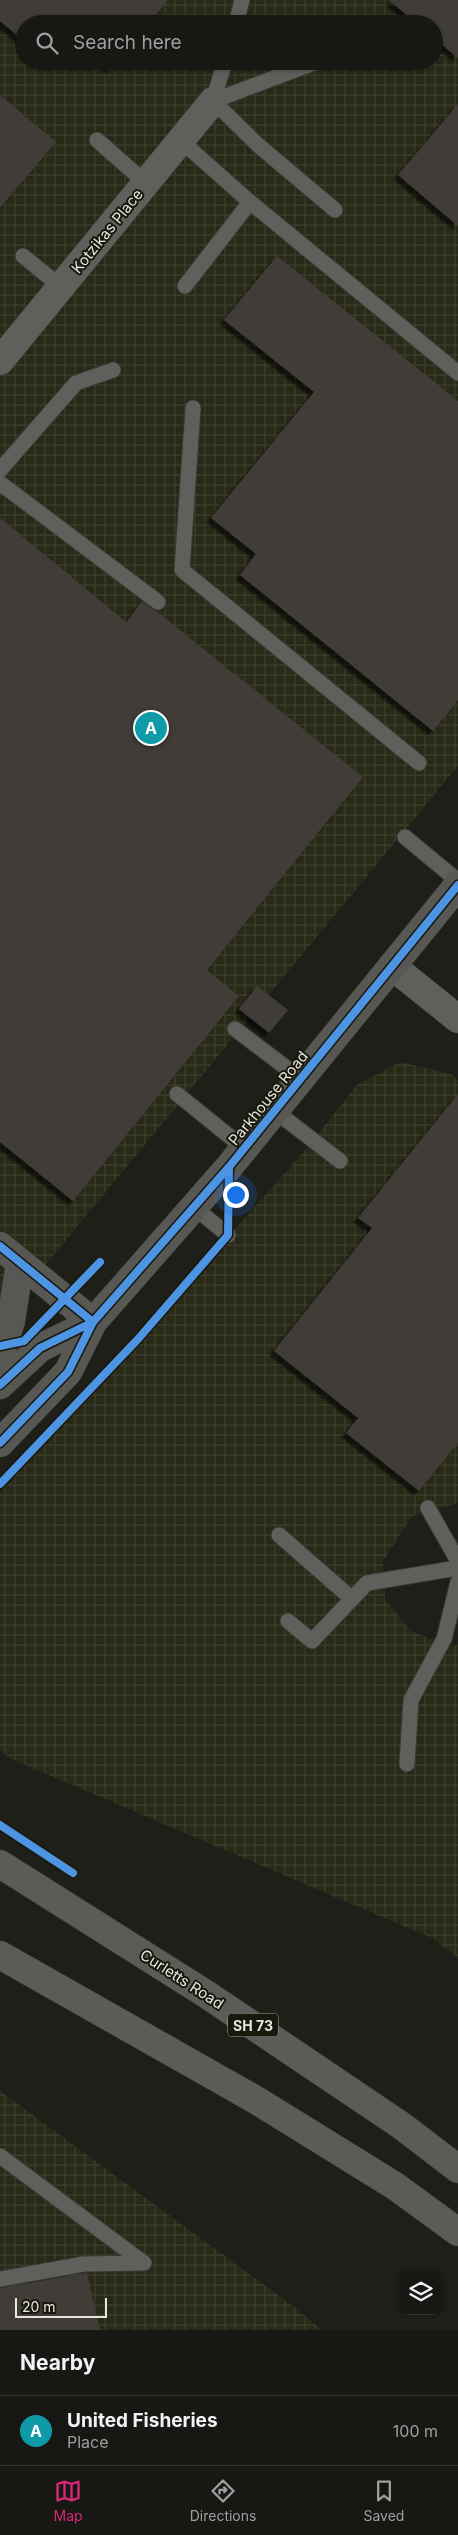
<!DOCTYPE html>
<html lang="en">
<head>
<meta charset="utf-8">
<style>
  body { margin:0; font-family:Inter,sans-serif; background:#242421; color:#f1f3f6 }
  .controls { position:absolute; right:15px; bottom:15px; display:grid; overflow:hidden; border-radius:10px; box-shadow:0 1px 4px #0004 }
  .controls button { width:45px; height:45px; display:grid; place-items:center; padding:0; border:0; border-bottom:1px solid #363633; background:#171713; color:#f1f3f6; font:25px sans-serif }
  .scale { position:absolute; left:15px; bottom:12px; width:92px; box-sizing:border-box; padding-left:5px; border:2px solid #e6e6de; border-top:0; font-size:14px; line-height:18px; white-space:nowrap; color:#e6e6de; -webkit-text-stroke:4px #19180d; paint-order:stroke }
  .you { position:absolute; left:235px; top:1194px; width:18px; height:18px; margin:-12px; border:4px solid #fff; border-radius:50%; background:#1a73e8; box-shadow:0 0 0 8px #1a73e833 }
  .badge { display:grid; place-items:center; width:32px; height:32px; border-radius:50%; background:#db2777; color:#fff; font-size:16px; font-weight:700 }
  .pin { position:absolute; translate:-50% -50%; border:2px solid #fff; box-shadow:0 1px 5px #0006 }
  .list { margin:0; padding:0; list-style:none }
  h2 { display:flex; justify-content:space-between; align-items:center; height:65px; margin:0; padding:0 20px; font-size:21px }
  h2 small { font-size:16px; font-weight:400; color:#9e9fa0 }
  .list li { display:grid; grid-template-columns:32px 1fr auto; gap:15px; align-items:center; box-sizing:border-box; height:70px; padding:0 20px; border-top:1px solid #363633 }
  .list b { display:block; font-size:19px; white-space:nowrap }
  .list p { margin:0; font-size:16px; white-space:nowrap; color:#9e9fa0 }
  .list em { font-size:16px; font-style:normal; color:#9e9fa0 }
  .icon { flex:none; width:28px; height:28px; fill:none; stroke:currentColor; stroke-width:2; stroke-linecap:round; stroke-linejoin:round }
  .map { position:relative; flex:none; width:458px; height:2330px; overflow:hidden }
  .search { position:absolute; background:#171713; box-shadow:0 1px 4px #0004; left:15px; right:15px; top:15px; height:55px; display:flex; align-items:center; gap:12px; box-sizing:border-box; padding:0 18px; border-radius:28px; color:#9e9fa0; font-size:19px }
  .sheet { height:135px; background:#171713 }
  nav { display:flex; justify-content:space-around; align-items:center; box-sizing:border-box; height:70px; border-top:1px solid #363633; background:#171713; font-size:14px; color:#9e9fa0 }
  nav a { display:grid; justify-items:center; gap:2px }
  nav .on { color:#db2777 }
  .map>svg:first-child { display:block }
  .industrial { fill:url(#industrial-grid); fill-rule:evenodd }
  .building { fill:#3f3e39; filter:url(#shadow) }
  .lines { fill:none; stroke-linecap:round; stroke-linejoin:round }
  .lane-casing { stroke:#3a3a35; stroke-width:17 }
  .street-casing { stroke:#3a3a35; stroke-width:29 }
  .secondary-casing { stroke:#3a3a35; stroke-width:29 }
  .highway-casing { stroke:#3a3a35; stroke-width:29 }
  .lane { stroke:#5f5f5c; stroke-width:15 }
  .street { stroke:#5f5f5c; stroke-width:28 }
  .secondary { stroke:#575754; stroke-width:28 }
  .highway { stroke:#5b5b57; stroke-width:28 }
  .cycleway-casing { stroke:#19180d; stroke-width:11 }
  .cycleway { stroke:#4d94e3; stroke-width:8 }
  .labels { text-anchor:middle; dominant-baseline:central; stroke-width:4; stroke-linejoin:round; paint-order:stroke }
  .shield { fill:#19180d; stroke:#a8a89f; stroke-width:1 }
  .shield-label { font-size:14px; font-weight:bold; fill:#e6e6de }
  .street-label { font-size:15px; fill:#e6e6de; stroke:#19180d }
</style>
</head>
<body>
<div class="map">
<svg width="458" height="2330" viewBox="0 0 458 2330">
  <defs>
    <pattern id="industrial-grid" width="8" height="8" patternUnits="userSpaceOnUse" patternTransform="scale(1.25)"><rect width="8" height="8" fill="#292918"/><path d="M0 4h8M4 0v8" fill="none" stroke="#3e3e2e"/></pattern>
    <filter id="shadow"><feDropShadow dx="-4.5" dy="4.5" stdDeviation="1" flood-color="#0009"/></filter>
  </defs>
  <rect width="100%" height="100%" fill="#1f1f19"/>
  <!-- industrial -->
  <path class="industrial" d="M0,0h458v766l-458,554zM24,24h410v37h-410z
    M400,1062l51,12 7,6v423l-46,13 -29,45 2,39 26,31 39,15 8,-1v313l-24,-19 -423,-180 -11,-9v-258l302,-338 55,-69z
    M0,2091l297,218 25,21h-322z"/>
  <!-- building -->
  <path class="building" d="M0,0h168l-20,24h-124v17l-24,-20z
    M389,0h69v58l-24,-20v-14h-17z
    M101,61h16l-7,8z
    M0,95l56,47 -56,66z
    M458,104v122l-60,-51z
    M277,256l181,145v299l-25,31 -193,-156 16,-21 -45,-36 103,-126 -90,-72z
    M0,518l126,104 16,-20 14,9 207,166 -156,193 32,26 -166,205 -73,-59z
    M257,986l31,24 -19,23 -30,-24z
    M458,1094v349l-39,48 -73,-58 12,-15 -84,-67 98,-123 -14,-10z
    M87,2273l13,57h-100v-42z"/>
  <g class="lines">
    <!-- lane casing -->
    <g class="lane-casing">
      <path id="lane" d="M236,24l6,-24
        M213,101l45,44 77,65
        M213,101l106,-40
        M213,101l12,-40
        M97,140l49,43
        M181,141l69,61 208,171
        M23,256l38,31
        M185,286l65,-84
        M193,408l-11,162 237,193
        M0,470l76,-87 37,-13
        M0,483l158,119
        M405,837l53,44
        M235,1029l66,50
        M177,1094l67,54
        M275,1111l65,50
        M195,1208l33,27
        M428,1508l30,53
        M279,1535l72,63
        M288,1621l24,20 55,-58 91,-15
        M407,1764l4,-64 33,-61 14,-57
        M0,2156l144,107
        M0,2279l84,-15 60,-1"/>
    </g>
    <!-- street casing -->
    <g class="street-casing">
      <path id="street" d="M0,361l213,-260
        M392,966l66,53"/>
    </g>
    <!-- secondary casing -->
    <g class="secondary-casing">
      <path id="secondary" d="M0,1246l93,76
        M0,1354l11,-33 9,-58
        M0,1385l40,-37 53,-26
        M0,1443l68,-71 25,-50 136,-155 229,-282"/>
    </g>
    <!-- highway casing -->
    <g class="highway-casing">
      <path id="highway" d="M0,1864l206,130 196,132 56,43
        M0,1955l256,145 139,86 63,46"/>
    </g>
    <!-- lane -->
    <use href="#lane" class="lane"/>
    <!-- street -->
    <use href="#street" class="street"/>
    <!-- secondary -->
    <use href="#secondary" class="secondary"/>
    <!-- highway -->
    <use href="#highway" class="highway"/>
    <!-- cycleway casing -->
    <g class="cycleway-casing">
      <path id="cycleway" d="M0,1246l93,76
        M0,1346l24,-5 76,-79
        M0,1385l40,-37 53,-26
        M0,1443l68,-71 25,-50 136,-155 229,-282
        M0,1484l139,-146 89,-103 1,-68
        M0,1825l73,48"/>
    </g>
    <!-- cycleway -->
    <use href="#cycleway" class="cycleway"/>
  </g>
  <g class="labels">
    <!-- shield labels -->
    <rect class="shield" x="228" y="2013.5" width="50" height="23" rx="4"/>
    <g class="shield-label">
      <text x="253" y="2025">SH 73</text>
    </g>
    <!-- street labels -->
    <g class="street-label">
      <text transform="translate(107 231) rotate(-51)">Kotzikas Place</text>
      <text transform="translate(268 1098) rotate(-51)">Parkhouse Road</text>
      <text transform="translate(182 1979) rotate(33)">Curletts Road</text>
    </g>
  </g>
</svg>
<div class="controls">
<button><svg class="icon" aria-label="layers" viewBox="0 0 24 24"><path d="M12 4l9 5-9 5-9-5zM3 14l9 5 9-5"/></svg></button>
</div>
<div class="scale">20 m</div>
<div class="you"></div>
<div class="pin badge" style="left:151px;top:728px;background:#0f9aa8">A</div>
<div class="search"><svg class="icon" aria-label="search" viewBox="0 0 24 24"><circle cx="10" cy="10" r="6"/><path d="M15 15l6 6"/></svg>Search here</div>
</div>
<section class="sheet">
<h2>Nearby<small></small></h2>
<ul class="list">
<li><span class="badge" style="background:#0f9aa8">A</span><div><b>United Fisheries</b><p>Place</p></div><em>100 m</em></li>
</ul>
</section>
<nav>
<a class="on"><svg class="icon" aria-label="map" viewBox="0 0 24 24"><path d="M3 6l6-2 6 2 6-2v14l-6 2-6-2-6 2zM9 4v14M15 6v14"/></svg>Map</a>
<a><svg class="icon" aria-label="directions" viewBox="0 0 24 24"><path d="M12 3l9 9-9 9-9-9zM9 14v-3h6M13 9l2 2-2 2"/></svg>Directions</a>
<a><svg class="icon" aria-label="saved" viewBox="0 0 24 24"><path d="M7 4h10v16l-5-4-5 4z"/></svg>Saved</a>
</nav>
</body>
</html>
